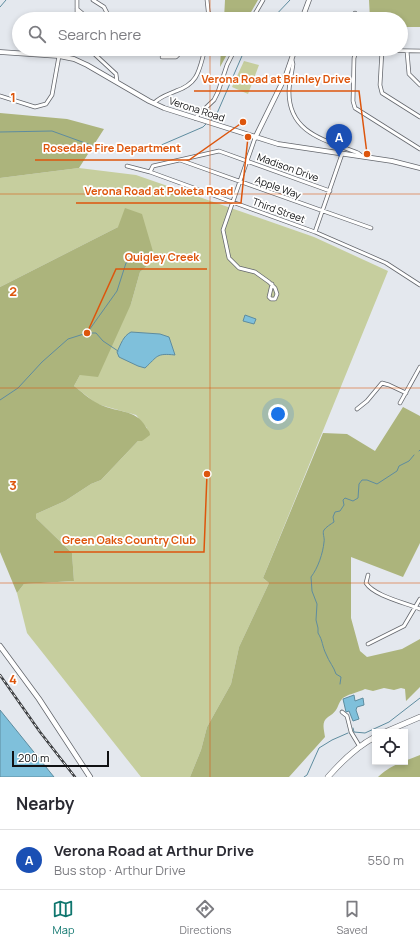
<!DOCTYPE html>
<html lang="en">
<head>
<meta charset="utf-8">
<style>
  body { margin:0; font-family:Manrope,sans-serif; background:#f2f2f3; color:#2b2b33 }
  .controls { position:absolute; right:12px; bottom:12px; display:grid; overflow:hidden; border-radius:0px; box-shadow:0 2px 6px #0003 }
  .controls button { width:36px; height:36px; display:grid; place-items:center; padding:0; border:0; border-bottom:1px solid #e1e1e2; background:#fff; color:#2b2b33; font:20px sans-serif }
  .scale { position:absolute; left:12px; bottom:10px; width:97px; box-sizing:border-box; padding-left:4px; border:2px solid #101113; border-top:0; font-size:11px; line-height:14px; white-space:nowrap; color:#101113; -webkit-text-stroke:3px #fff; paint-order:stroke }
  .you { position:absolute; left:278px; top:414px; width:14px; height:14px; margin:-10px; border:3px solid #fff; border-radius:50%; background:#1a73e8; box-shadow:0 0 0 6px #1a73e833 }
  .badge { display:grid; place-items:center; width:26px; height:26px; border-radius:50%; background:#0f766e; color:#fff; font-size:13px; font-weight:700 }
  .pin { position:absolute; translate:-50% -33px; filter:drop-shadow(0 1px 2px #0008) }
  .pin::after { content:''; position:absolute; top:21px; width:14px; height:12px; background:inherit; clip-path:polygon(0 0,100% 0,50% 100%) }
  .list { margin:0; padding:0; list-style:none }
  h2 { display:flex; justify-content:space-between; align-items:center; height:52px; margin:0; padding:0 16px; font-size:17px }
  h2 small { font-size:13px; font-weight:400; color:#7c7c81 }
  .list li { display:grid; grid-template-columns:26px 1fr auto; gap:12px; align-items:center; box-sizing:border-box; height:60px; padding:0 16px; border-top:1px solid #e1e1e2 }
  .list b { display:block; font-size:15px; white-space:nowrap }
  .list p { margin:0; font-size:13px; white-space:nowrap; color:#7c7c81 }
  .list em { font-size:13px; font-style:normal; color:#7c7c81 }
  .icon { flex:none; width:22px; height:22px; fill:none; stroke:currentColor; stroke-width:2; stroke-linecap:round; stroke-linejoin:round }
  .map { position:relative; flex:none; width:420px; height:777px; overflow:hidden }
  .search { position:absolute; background:#fff; box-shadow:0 2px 6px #0003; left:12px; right:12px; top:12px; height:44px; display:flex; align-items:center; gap:10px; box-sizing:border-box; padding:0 14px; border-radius:22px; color:#7c7c81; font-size:15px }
  .sheet { height:112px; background:#fff }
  nav { display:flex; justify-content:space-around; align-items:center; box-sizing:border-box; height:56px; border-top:1px solid #e1e1e2; background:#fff; font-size:11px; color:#7c7c81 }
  nav a { display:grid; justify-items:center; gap:2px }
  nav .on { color:#0f766e }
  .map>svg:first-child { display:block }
  .green { fill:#c6ce9e }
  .forest { fill:#acb47c }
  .water { fill:#7fc0db; stroke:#5e8c9f }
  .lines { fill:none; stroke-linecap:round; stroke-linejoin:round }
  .stream { stroke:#5e8c9f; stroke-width:1 }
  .minor-casing { stroke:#64676d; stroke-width:4.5 }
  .tertiary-casing { stroke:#64676d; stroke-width:5.5 }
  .secondary-casing { stroke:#64676d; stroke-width:6 }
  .primary-casing { stroke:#64676d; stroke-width:6 }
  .minor { stroke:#fff; stroke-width:3 }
  .tertiary { stroke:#fff; stroke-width:4 }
  .secondary { stroke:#fff; stroke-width:4.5 }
  .primary { stroke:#fff; stroke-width:5 }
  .rail-casing { stroke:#3d3f42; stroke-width:2.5 }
  .rail { stroke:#fff; stroke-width:1; stroke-dasharray:3; stroke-linecap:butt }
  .grid { fill:none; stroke:#dd550c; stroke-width:1; stroke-opacity:0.55 }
  .labels { text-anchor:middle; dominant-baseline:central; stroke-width:3.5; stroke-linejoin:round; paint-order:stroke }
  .street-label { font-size:10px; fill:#101113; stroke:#fff }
  .grid-label { font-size:13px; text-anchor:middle; font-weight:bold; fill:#dd550c; stroke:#fff; stroke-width:3.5; stroke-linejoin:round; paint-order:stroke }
  .leader { fill:none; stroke:#dd550c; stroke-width:1.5 }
  .callout-dot { fill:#dd550c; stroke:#fff; stroke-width:1.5 }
  .callout-label { font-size:11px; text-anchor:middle; font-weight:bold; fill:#dd550c; stroke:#fff; stroke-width:3.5; stroke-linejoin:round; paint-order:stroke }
</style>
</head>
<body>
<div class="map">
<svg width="420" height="777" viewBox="0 0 420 777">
  <rect width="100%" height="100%" fill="#e4e8ee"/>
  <!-- green -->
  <path class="green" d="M244,61l15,4 -11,29 -16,-7z
    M79,168l57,7 178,62 74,34 -125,307 6,5 -30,64 -8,37 -24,43 -6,23 -11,27h-49l-114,-144 -10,-40 7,-9 50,-3 -2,-28 -36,-35v-4l29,-13 26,-17 10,-4 37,-39h4l5,-13 -11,-13 -39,-11 -23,-18 6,-11 51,-71 9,-32 9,-8 -31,-37 -118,60v-109z"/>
  <!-- forest -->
  <path class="forest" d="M225,0h33l-11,19h-23z
    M369,0h51v27h-19v-8h-31z
    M221,49h9l-10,18z
    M0,113l67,6 37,10 -25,39 -79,10z
    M125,208l17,6 12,41 -5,9 -9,8 -9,32 -33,73 -18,-2 -6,11c7,5 15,13 23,17 17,10 39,5 49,24 2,4 4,4 4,8l-8,6h-4l-37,39 -10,4 -26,17 -29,13v4l36,35 2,28 -50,3 -7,9 -17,-41v-265l118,-60z
    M403,407l17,9v127l-17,34 -52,-20v61l9,33 7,6 35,-8 18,-10v48l-14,14 -1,-12 -4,-1 -7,2 -10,-2 -11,3 -8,-2c-6,3 -20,6 -23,10 -3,3 -4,8 -6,11 -2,3 -5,5 -8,7 -7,5 -4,12 -3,20l-36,40h-99l11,-27 6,-23 24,-43 8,-37 30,-64 -6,-5 60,-145 24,1 28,17z
    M420,755v22h-42c14,-13 25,-15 42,-22z"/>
  <!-- water -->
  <path class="water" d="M245,315l11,4 -2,5 -11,-3z
    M131,332l29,2 9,3 6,18c-19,-2 -17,1 -30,13l-7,-2 -17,-8 -2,-1 -2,-5c4,-8 6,-16 14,-20z
    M354,695l1,6 8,-3 1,7 -7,2 -1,3 3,9 -6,2 -4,-10 -3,1 -3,-13z
    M0,710l54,67h-54z"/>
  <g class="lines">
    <!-- stream -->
    <path class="stream" d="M0,7l6,-7
      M272,19l18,-19
      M211,120l4,-2 30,-69
      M0,132l52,-1 58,21 49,-6 44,-19 4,-4
      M88,333h8l7,8 15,10
      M0,400l18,-12 24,-26 26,-23 19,-6 30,-42 9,-28 13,-7 15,1
      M419,451l1,-1
      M340,684l1,-7 -5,-3c-2,-7 -7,-12 -10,-20 -4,-8 -3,-13 -8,-21v-5l-2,-8 1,-16 -5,-13 -1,-14c7,-9 12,-24 13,-35 1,-4 -2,-9 0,-12 2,-3 7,-6 10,-8l-1,-5 2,-5 5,-1 4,-6 -1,-5 2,-2 8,3 5,-3 1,-14 3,-4h5l10,4 20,-13 2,-5 10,-5 5,-6
      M353,728l1,4 11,1 24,-11 31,-24
      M304,777l3,-2 12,-27 13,-8 16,-7"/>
    <!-- minor casing -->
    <g class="minor-casing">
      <path id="minor" d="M77,0v19
        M93,0l11,7 6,12
        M207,0l2,19
        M77,9l12,10
        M202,19l1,-3 6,-3
        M252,19l11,-19
        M355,19v-6
        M89,49l27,25 1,8
        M355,49l1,3 -2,6 -1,43 2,7 65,41
        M382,50l-2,35 2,8 38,24
        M407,51l2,23 11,11
        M356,52l4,-2 60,1
        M162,57h14l8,-8
        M292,60l1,4c-1,9 -4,19 -4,28 0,42 37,48 69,61l4,3
        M0,96l35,11 11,-3 6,-9 7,-39
        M154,103c7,-7 13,-8 22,-12 23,-8 23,-21 29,-42
        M195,118l19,-18 4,-8 9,-27 8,-16
        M255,138l-32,92 6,28 10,10 16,4 14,10 6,6 2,6 -2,5h-4l-2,-2 3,-13
        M180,160l191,68
        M127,166l23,6 165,60 71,31 34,22
        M150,172l3,-6 66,-15 111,40
        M315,232l27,-78
        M400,403l20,-36
        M357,409l10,-8 15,-18 7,2 17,8
        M368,575l-2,8c8,13 40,20 54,26
        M368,644l36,-18 16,-27
        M342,712l5,4 4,16 9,15"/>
    </g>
    <!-- tertiary casing -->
    <g class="tertiary-casing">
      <path id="tertiary" d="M302,19l7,-19
        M0,52l59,4 15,3 13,6 62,36 15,7 114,36 114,17 28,7
        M255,138l31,-63 9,-26"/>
    </g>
    <!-- secondary casing -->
    <g class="secondary-casing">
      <path id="secondary" d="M0,646l39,53 51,78"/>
    </g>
    <!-- primary casing -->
    <g class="primary-casing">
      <path id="primary" d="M385,732l35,-15
        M328,777c14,-16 28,-30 47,-40"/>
    </g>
    <!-- minor -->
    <use href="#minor" class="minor"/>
    <!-- tertiary -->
    <use href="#tertiary" class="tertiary"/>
    <!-- secondary -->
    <use href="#secondary" class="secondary"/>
    <!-- primary -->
    <use href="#primary" class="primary"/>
    <!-- rail casing -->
    <g class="rail-casing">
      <path id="rail" d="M0,675l40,57 35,45"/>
    </g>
    <!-- rail -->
    <use href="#rail" class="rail"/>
  </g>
  <!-- grid -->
  <path class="grid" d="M210,0v19M210,49v728M0,194h420M0,388h420M0,583h420"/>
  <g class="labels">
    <!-- street labels -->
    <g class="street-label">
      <text transform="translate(197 109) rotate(18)">Verona Road</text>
      <text transform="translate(288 167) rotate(20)">Madison Drive</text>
      <text transform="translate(278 187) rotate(20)">Apple Way</text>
      <text transform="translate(279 210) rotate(20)">Third Street</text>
    </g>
  </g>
  <g class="grid-label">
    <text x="13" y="102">1</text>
    <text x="13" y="296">2</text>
    <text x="13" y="490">3</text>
    <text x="13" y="684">4</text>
  </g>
  <!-- callouts -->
  <path class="leader" d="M367 154L359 91H194M243 122L189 160H35M248 137L241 203H76M87 333L116 269H207M207 474L204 552H54"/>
  <g class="callout-dot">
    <circle cx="367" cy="154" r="4"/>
    <circle cx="243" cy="122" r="4"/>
    <circle cx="248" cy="137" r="4"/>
    <circle cx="87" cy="333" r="4"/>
    <circle cx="207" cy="474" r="4"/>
  </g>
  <g class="callout-label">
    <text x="276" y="83">Verona Road at Brinley Drive</text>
    <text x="112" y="152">Rosedale Fire Department</text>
    <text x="159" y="195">Verona Road at Poketa Road</text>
    <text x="162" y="261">Quigley Creek</text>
    <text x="129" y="544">Green Oaks Country Club</text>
  </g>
</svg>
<div class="controls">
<button><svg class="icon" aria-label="locate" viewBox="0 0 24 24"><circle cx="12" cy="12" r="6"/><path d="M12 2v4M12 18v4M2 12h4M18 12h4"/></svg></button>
</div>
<div class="scale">200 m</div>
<div class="you"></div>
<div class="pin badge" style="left:339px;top:157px;background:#1a4fb4">A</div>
<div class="search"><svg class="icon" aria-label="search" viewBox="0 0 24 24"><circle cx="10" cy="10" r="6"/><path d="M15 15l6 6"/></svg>Search here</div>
</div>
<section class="sheet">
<h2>Nearby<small></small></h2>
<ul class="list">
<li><span class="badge" style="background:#1a4fb4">A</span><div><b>Verona Road at Arthur Drive</b><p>Bus stop · Arthur Drive</p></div><em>550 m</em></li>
</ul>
</section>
<nav>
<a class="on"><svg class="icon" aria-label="map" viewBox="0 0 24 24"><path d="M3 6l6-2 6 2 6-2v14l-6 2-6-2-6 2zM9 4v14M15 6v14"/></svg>Map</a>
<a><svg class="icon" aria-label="directions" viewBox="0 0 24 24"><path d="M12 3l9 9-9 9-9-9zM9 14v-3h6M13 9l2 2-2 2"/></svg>Directions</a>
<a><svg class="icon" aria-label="saved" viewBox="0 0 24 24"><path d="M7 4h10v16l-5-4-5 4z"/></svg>Saved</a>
</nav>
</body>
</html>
